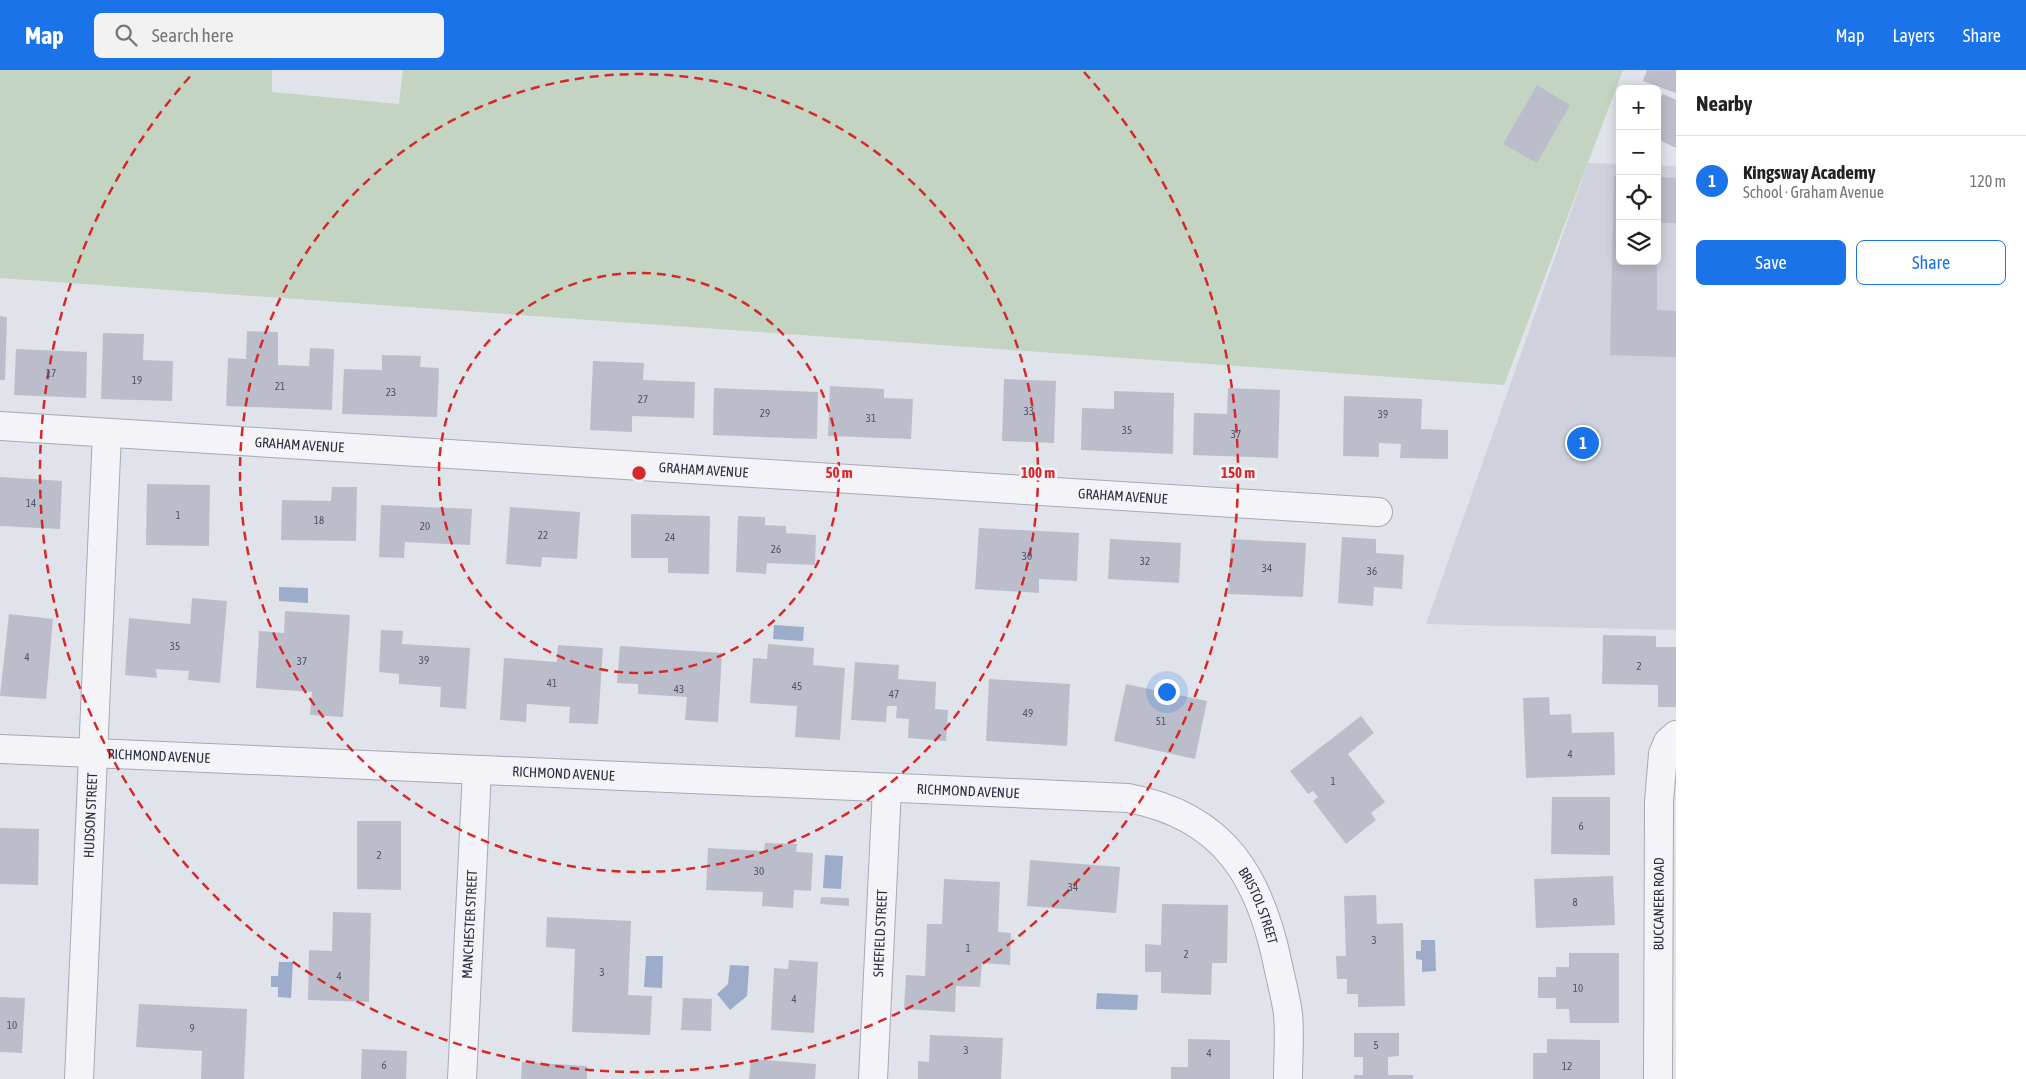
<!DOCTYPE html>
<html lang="en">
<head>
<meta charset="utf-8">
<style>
  body { margin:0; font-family:"Asap Condensed",sans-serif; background:#f2f2f2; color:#222 }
  .controls { position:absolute; right:15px; top:15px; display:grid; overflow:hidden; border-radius:8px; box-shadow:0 2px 12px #0003 }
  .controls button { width:45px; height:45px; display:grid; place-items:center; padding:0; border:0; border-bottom:1px solid #e0e0e0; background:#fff; color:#222; font:25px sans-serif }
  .you { position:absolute; left:1166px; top:621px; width:18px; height:18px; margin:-12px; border:4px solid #fff; border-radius:50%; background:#1a73e8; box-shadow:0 0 0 8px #1a73e833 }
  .badge { display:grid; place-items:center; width:32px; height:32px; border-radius:50%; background:#1a73e8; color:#fff; font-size:16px; font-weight:700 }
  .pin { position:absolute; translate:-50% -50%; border:2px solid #fff; box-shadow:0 1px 5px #0006 }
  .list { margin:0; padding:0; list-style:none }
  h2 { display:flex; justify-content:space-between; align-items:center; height:65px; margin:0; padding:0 20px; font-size:21px }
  h2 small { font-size:16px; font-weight:400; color:#767676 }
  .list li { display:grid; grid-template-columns:32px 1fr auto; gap:15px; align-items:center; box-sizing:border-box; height:90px; padding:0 20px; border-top:1px solid #e0e0e0 }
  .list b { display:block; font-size:19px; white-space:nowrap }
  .list p { margin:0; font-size:16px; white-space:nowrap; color:#767676 }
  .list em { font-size:16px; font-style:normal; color:#767676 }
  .actions { display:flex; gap:10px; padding:15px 20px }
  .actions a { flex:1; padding:11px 0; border:1px solid #1a73e8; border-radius:8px; text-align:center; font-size:18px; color:#1a73e8 }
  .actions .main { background:#1a73e8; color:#fff }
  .icon { flex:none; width:28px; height:28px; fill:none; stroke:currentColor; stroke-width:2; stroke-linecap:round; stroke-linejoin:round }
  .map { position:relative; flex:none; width:1676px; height:1009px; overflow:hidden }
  header { display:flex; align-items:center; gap:30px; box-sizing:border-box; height:70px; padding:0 25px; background:#1a73e8; color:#fff }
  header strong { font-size:24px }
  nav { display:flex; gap:28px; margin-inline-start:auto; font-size:18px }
  .search { width:350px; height:45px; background:#f2f2f2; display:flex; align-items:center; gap:12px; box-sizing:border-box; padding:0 18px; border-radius:8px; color:#767676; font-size:19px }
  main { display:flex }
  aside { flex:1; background:#fff }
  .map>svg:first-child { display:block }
  .built { fill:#cfd2dc }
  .green { fill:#c4d4c2 }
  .water { fill:#9cacca }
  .building { fill:#bbbeca }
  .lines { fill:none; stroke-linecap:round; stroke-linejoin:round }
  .minor-casing { stroke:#a6a9b4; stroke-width:30 }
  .minor { stroke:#f4f4f8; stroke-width:28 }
  .ring { fill:none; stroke:#d62828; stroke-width:2.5; stroke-dasharray:9 6 }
  .labels { text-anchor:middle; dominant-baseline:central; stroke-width:5; stroke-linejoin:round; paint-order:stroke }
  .number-label { font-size:11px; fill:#4e5263 }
  .street-label { font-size:14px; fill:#292e41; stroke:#f0f2f7 }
  .centre { fill:#d62828; stroke:#f0f2f7; stroke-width:2.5 }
  .ring-label { font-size:15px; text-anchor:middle; font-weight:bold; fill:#d62828; stroke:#f0f2f7; stroke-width:5; stroke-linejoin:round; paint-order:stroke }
</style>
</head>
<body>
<header>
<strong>Map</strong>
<div class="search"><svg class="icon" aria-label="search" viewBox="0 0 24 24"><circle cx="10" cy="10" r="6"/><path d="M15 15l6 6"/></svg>Search here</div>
<nav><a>Map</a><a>Layers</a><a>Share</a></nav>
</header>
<main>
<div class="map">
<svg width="1676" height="1009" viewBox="0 0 1676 1009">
  <rect width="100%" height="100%" fill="#e1e3ea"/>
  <!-- built -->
  <path class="built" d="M1588,93l32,1v97h37v-95h19v464l-250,-6z"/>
  <!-- green -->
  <path class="green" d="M0,0h272v22l127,12 4,-34h1220l-119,315 -1504,-107z"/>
  <!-- water -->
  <path class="water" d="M279,517l29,1v15l-29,-2z
    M774,555l30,2 -1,14 -30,-2z
    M825,785l18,1 -2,33 -18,-1z
    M1421,870h14l1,31 -14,1v-12l-6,-1v-8h5z
    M646,886h17l-1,32 -18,-1z
    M279,892h14l-2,36 -13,-1v-10h-7v-11h7z
    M730,895l19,1 -2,30 -17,14 -13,-16 11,-10z
    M1097,923l41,2 -1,15 -41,-1z"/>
  <!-- building -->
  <path class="building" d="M1647,0h29v23l-33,-12z
    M1537,15l33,20 -33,58 -34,-19z
    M1663,24l13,6v48l-19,-9v-34z
    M1614,106h6v85h37v49l19,1v46l-66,-2z
    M1657,107l19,1v45h-19z
    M0,246l7,1 -2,63h-5z
    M247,261l31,1v33l31,1 1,-18 24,1 -2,61 -106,-4 2,-48 18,1z
    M103,263l41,1 -1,26 30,1 -1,40 -71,-2z
    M16,279l71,3 -1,46 -72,-3z
    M382,285l39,1 -1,11 19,1 -2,49 -95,-3 2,-45 38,1z
    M593,291l51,2 -1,17 52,2 -1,36 -62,-2v16l-42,-2z
    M1004,309l52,2 -2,62 -52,-2z
    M830,316l54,3v9l29,1 -2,40 -83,-3z
    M714,318l104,4 -1,47 -104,-4z
    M1228,318l52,2 -2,68 -85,-3 1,-42 33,1z
    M1114,321l60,2 -1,61 -92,-4 1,-42 32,1z
    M1344,326l78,3 -1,30 27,1v29l-48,-1 1,-14 -22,-1v14l-36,-1z
    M0,407l62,4 -2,48 -60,-3z
    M147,414l63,1 -1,61 -63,-1z
    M332,417h25l-1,54 -75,-1 1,-40 49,1z
    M381,435l91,4 -2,36 -65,-3 -1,16 -25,-1z
    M510,437l70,5 -3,47 -35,-2 -1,10 -35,-3z
    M631,444l79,2 -1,58 -41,-1v-15h-37z
    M738,446l27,1v8l21,1v7l30,2 -1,30 -48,-2 -1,11 -30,-2z
    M979,458l100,5 -2,48 -38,-2v14l-64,-4z
    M1342,467l34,2v14l28,2 -2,34 -28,-2 -1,19 -35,-3z
    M1110,469l71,4 -2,40 -71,-4z
    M1231,469l75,4 -3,54 -75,-3z
    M192,528l35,3 -7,82 -32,-3 1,-9 -33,-2 1,9 -32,-3 4,-57 61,6z
    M285,541l65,4 -7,102 -33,-2 2,-23 -56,-4 3,-57 25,2z
    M9,544l44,5 -7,80 -46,-3z
    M381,560l22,1 -1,13 68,4 -4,61 -26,-2 1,-20 -42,-3v-10l-20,-2z
    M1603,565l53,1v11h20v60h-18v-22l-56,-1z
    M768,574l46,4 -1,17 32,3 -5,72 -45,-3 2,-31 -47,-3 3,-45 14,1z
    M558,575l45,3 -5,76 -29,-1 1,-16 -43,-3 -1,18 -26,-2 4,-62 53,4z
    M620,576l102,7 -4,69 -33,-2 2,-23 -49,-3v-10l-21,-1z
    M855,592l44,3 -1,14 38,3 -1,27 13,1 -2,31 -38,-3 1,-19 -13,-1 1,-12h-10l-1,16 -35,-2z
    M989,609l81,5 -3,62 -81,-5z
    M1126,614l81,17 -12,58 -81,-18z
    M1549,627l1,18 21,-1 1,19 42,-1 1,43 -89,3 -3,-80z
    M1361,646l13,17 -26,21 37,48 -14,11 5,7 -30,24 -33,-43 5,-4 -5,-6 -5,3 -18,-23z
    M1552,727h58v58l-59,-1z
    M357,751h44v69l-44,-1z
    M0,758l39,1 -1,56 -38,-1z
    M765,773l32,1 -1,8 17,1 -2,38 -17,-1 -1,18 -31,-2 1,-14 -57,-2 2,-42 56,3z
    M1030,790l90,7 -4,46 -89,-7z
    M1613,806l2,49 -79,3 -2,-49z
    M944,809l56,3 -2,50 13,1 -1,32 -28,-2 -2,24 -24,-1 -1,26 -51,-3 2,-34 19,1 2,-52h15z
    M1376,825l1,29 26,-1 2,83 -47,1v-13h-11v-15h-10l-1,-23h10l-2,-60z
    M821,827l28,1v8l-29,-2z
    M1162,834l66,1 -1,58h-15l-1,32 -50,-2v-21h-16v-28l16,1z
    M333,842l38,1 -2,89 -61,-2 1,-50 23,1z
    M547,847l84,4 -3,74 24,1 -2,39 -78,-3 3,-83 -29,-2z
    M1569,883h50v70h-49l-1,-14h-13v-11h-18v-21h18v-10h13z
    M789,890l29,2 -4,71 -43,-3 3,-62 14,1z
    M0,927l25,1 -3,55 -22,-1z
    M683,928l29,1 -1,32 -30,-1z
    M139,934l108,5 -3,70h-43l1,-28 -66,-4z
    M1354,963h45v23l-11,1v18h25v4h-59v-4h9v-18h-9z
    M930,965l73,3 -2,41h-83v-18l11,1z
    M1188,969l42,1v39h-59v-12h17z
    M1547,969l53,1v39h-67v-26h14z
    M362,979l45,2 -1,28h-45z
    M751,989l65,5 -1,15h-66z
    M522,992l65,4v13h-66z"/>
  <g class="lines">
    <!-- minor casing -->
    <g class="minor-casing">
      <g id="minor">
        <path id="s1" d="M0,356l1378,86"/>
        <path id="s2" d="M0,679l1128,49c97,18 133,80 151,172 3,14 7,29 9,44 2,21 0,44 0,65"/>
        <path id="s3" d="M79,1009l28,-646"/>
        <path id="s4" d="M462,1009l15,-309"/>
        <path id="s5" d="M873,1009l14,-291"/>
        <path id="s6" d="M1658,1009l1,-277 4,-48 5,-12 8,-7"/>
      </g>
    </g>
    <!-- minor -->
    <use href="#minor" class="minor"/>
  </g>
  <!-- distance rings -->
  <g class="ring">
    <circle cx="639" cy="403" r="200"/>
    <circle cx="639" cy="403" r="399"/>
    <path d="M1084 2A599 599 0 1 1 194 2"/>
  </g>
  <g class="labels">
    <!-- number labels -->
    <g class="number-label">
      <text x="51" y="303">17</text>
      <text x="137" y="310">19</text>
      <text x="280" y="316">21</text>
      <text x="391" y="322">23</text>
      <text x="643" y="329">27</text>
      <text x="1029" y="341">33</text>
      <text x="765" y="343">29</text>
      <text x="1383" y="344">39</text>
      <text x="871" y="348">31</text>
      <text x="1127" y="360">35</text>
      <text x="1236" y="364">37</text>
      <text x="31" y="433">14</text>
      <text x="178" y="445">1</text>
      <text x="319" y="450">18</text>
      <text x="425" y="456">20</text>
      <text x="543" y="465">22</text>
      <text x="670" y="467">24</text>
      <text x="776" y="479">26</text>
      <text x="1027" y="486">30</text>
      <text x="1145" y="491">32</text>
      <text x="1267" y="498">34</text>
      <text x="1372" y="501">36</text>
      <text x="175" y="576">35</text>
      <text x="27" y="587">4</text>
      <text x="424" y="590">39</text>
      <text x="302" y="591">37</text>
      <text x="1639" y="596">2</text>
      <text x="552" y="613">41</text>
      <text x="797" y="616">45</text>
      <text x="679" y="619">43</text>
      <text x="894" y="624">47</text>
      <text x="1028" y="643">49</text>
      <text x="1161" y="651">51</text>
      <text x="1570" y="684">4</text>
      <text x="1333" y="711">1</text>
      <text x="1581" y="756">6</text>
      <text x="379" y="785">2</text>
      <text x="759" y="801">30</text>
      <text x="1073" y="817">34</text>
      <text x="1575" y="832">8</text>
      <text x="1374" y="870">3</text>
      <text x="968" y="878">1</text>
      <text x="1186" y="884">2</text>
      <text x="602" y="902">3</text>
      <text x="339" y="906">4</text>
      <text x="1578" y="918">10</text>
      <text x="794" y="929">4</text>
      <text x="12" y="955">10</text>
      <text x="192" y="958">9</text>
      <text x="1376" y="975">5</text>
      <text x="966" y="980">3</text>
      <text x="1209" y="983">4</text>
      <text x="384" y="995">6</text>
      <text x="1567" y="996">12</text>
    </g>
    <!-- street labels -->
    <g class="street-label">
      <text stroke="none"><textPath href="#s1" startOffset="300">GRAHAM AVENUE</textPath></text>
      <text stroke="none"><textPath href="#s1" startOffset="705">GRAHAM AVENUE</textPath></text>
      <text stroke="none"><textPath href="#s1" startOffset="1125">GRAHAM AVENUE</textPath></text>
      <text stroke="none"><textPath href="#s2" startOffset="159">RICHMOND AVENUE</textPath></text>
      <text stroke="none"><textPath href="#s2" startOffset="564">RICHMOND AVENUE</textPath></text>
      <text stroke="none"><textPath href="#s2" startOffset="969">RICHMOND AVENUE</textPath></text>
      <text stroke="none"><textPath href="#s3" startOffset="264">HUDSON STREET</textPath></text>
      <text stroke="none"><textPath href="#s6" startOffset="175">BUCCANEER ROAD</textPath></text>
      <text stroke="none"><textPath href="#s2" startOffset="1308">BRISTOL STREET</textPath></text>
      <text stroke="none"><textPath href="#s4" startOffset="155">MANCHESTER STREET</textPath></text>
      <text stroke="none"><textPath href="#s5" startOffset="146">SHEFIELD STREET</textPath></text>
    </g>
  </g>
  <circle cx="639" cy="403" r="8" class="centre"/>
  <g class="ring-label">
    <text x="839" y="408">50 m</text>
    <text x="1038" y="408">100 m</text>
    <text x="1238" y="408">150 m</text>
  </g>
</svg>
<div class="controls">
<button>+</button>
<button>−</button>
<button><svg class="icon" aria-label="locate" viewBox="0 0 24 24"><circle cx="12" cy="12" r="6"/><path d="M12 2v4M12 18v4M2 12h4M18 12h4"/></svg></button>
<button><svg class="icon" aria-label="layers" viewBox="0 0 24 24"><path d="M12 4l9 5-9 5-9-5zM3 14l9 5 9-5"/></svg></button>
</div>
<div class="you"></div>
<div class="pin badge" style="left:1583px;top:373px">1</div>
</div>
<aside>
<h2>Nearby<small></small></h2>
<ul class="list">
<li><span class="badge">1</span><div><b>Kingsway Academy</b><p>School · Graham Avenue</p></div><em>120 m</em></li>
</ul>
<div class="actions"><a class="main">Save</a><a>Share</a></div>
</aside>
</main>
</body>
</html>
